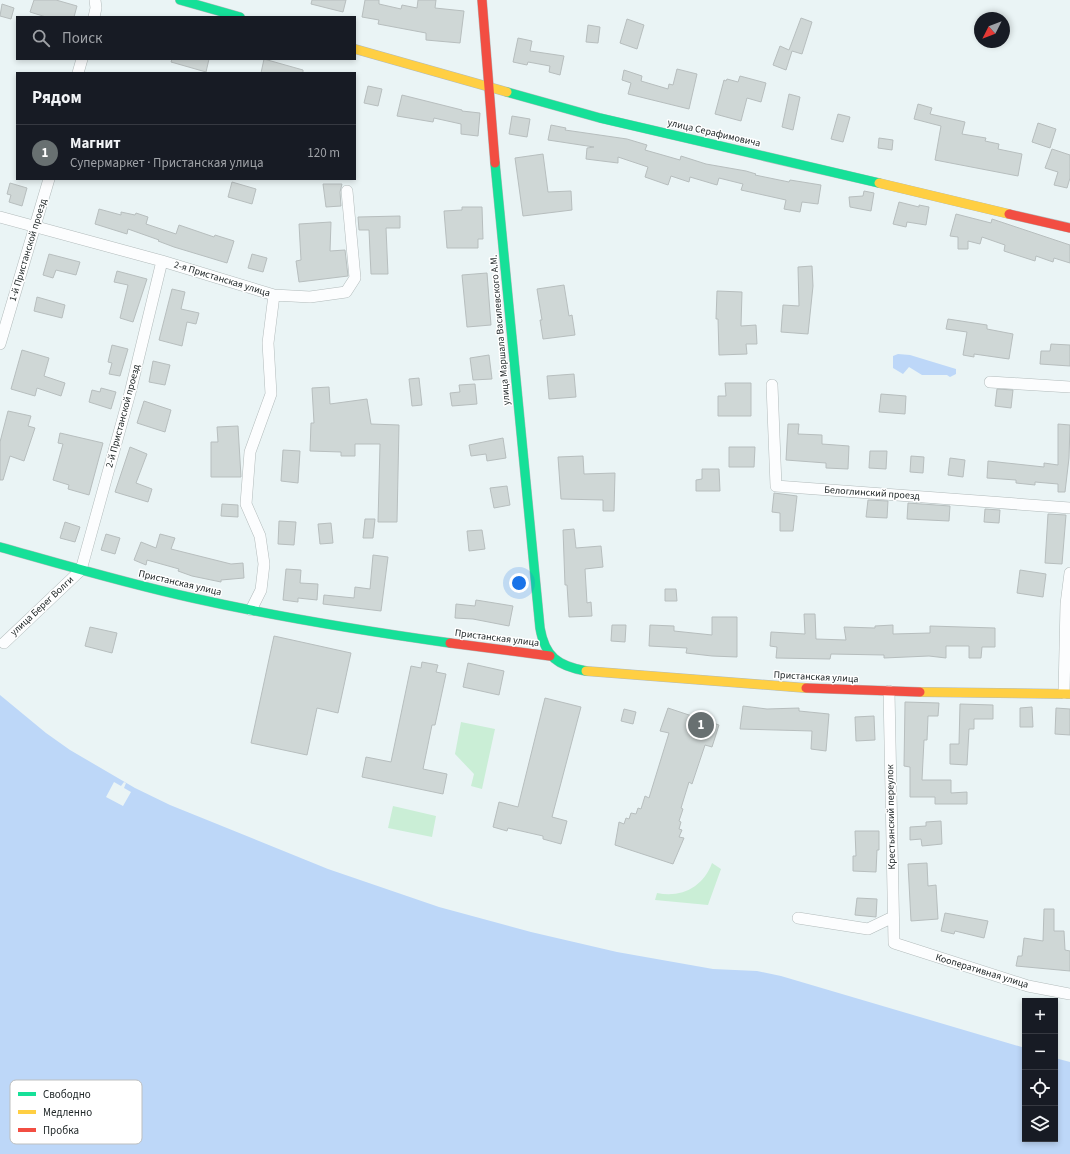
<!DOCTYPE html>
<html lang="ru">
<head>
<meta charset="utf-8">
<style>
  body { margin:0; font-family:"Source Sans 3",sans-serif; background:#20242c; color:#f1f3f6 }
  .controls { position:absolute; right:12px; bottom:12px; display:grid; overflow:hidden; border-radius:0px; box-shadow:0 2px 6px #0003 }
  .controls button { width:36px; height:36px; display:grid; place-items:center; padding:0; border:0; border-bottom:1px solid #363941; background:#171b24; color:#f1f3f6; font:20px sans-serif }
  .compass { position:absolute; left:974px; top:12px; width:36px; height:36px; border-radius:50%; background:#171b24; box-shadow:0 2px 6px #0003; rotate:228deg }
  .you { position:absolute; left:519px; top:583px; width:14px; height:14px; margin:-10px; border:3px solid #fff; border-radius:50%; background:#1a73e8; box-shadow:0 0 0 6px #1a73e833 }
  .badge { display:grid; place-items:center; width:26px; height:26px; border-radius:50%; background:#687071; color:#fff; font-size:13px; font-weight:700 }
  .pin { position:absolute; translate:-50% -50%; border:2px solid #fff; box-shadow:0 1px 4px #0006 }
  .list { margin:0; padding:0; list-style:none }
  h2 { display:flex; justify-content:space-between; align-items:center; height:52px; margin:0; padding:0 16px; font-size:17px }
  h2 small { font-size:13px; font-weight:400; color:#9ea1a6 }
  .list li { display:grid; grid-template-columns:26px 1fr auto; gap:12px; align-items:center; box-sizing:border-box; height:56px; padding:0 16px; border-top:1px solid #363941 }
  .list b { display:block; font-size:15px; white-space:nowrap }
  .list p { margin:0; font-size:13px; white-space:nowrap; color:#9ea1a6 }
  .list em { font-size:13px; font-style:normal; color:#9ea1a6 }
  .icon { flex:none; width:22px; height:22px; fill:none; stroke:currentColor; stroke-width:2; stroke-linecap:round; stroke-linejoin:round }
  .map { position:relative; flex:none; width:1070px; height:1154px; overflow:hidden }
  .search { position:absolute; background:#171b24; box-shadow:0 2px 6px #0003; left:16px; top:16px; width:340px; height:44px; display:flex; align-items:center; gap:10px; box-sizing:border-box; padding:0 14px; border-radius:0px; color:#9ea1a6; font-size:15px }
  .panel { position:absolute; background:#171b24; box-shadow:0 2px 6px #0003; left:16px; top:72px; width:340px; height:108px; border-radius:0px }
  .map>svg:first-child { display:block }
  .green { fill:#caeed6 }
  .water { fill:#bdd7f8 }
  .pier { fill:#eaf4f5 }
  .building { fill:#cfd7d6; stroke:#b7bebe }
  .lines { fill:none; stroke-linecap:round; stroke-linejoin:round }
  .street-casing { stroke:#b2bbbb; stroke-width:12 }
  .fast-casing { stroke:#b2bbbb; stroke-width:10 }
  .slow-casing { stroke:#b2bbbb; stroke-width:10 }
  .jam-casing { stroke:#b2bbbb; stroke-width:10 }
  .street { stroke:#fcfdfe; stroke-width:11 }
  .fast { stroke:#16e098; stroke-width:9 }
  .slow { stroke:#ffcf43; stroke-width:9 }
  .jam { stroke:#f24e42; stroke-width:9 }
  .labels { text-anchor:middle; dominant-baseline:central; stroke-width:3; stroke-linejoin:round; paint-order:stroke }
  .street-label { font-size:10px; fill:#22292a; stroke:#fff }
  .key { fill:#fff; stroke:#bdbfbf; stroke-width:1 }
  .key-label { font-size:11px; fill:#22292a }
</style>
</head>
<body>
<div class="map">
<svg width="1070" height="1154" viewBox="0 0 1070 1154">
  <rect width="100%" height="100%" fill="#eaf4f5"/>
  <!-- green -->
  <path class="green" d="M461,722l34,7 -13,60 -11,-3 3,-12 -19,-20z
    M393,806l43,10 -4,21 -44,-9z
    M712,863l9,6 -13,36 -53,-5 2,-7c25,5 46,-6 55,-30z"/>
  <!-- water -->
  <path class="water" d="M898,354l12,1 46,14v5l-6,3 -3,-2h-25l-13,-8 -6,7 -10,-6v-12z
    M0,695l46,38 24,17 65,38 35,17 158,64 111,38 92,25 86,20 96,17 44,2 24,5 244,72v91h30v-81l15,4v92h-1070z"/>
  <!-- pier -->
  <path class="pier" d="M114,782l7,4 3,-4 2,1 -2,5 7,4 -8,14 -17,-9z"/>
  <!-- building -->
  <path class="building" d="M34,0h22l21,6 -3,11h-28l-16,-5z
    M312,0h34l-3,12 -32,-8z
    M365,0h14v4l22,5 1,-4 15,3 1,-8h18l-1,8 29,3 -4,32 -34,-3v-7l-48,-9 1,-4 -17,-3z
    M2,4l12,4 -3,11 -11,-3z
    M801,18l11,4 -10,32 -10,-3 -6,19 -13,-5 7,-19 9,4z
    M627,19l17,6 -7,24 -17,-6z
    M588,25l12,2 -2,16 -12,-1z
    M518,38l14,3 -2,10 34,5 -4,19 -11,-3 1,-6 -22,-4 -1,3 -14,-3z
    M172,59h37l-3,13 -35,-10z
    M264,59l39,11v3h-42z
    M677,69l20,5 -8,35 -61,-15 3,-11 -9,-3 2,-10 18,6 -1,5 27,8 1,-5 4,1z
    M740,76l26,7 -5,19 -14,-4 -6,23 -26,-7 9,-34 2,1 1,-2 11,3z
    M368,86l14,3 -4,17 -14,-3z
    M789,94l11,3 -7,33 -11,-3z
    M402,95l60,15v1l18,2 -2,23 -17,-2v-10l-27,-6 -1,4 -36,-6z
    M918,104l14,4 -2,6 35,8 -3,12 24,4 -1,3 14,3 -1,5 24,5 -4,22 -83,-16 6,-34 -27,-7z
    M838,114l12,3 -7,25 -12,-3z
    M512,116l18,3 -3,18 -18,-3z
    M1038,123l18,6 -6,19 -18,-6z
    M551,125l15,3 -1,2 62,9 20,6 -2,5 35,10 1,-4 25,8 40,7 10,3 -1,1 34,7 1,-2 31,5 -3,19 -16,-2 -2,10 -16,-3 2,-9 -45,-10 2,-6 -24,-6 -2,7 -27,-8 -1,5 -18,-6 -3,9 -23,-8 3,-10 -30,-10v6l-32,-4 1,-11 7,-1 -46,-7z
    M879,138l14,2 -1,10 -14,-2z
    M1052,149l18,6v23l-3,10 -13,-3 4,-13 -13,-4z
    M543,154l5,38 23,-1 1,19 -49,6 -8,-58z
    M232,182l24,7 -4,15 -24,-7z
    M10,183l17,5 -5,18 -13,-4 2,-7 -4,-1z
    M323,184h19l-2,8 1,14 -15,1z
    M864,191l10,2 -3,18 -21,-4 -1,-10 14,-1z
    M899,202l20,5v-2l10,2 -3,18 -19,-3 -1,5 -13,-3z
    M462,207h20l1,32h-5v9h-31l-3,-37 18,-1z
    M99,209l22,6v-3l14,3 1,-2 12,4 -2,7 30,10 3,-9 35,12 1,-2 19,6 -7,22 -53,-16 -16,-6 1,-1 -31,-11 -1,5 -32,-10z
    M956,214l35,9 1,-4 78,26v18l-16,-5 -1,4 -17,-6 -1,5 -31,-10 1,-6 -23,-8 -2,7 -12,-3v8h-10v-12l-8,-1z
    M400,216v12h-14l2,46h-17l-2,-44h-10l-1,-13z
    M331,222l-1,29 15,-1 3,26 -49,6 -3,-21 5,-1 -2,-36z
    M49,254l31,8 -4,13 -20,-5 -3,8 -10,-3z
    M252,254l15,4 -4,14 -15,-4z
    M812,266l1,20 -5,48 -27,-2 2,-27 16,1 -1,-39z
    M117,271l30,8 -14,43 -13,-4 8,-33 -14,-3z
    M487,273l4,52 -24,2 -5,-52z
    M564,285l5,31 3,-1 3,20 -32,4 -3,-19h2l-5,-31z
    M172,289l13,3 -4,17 18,4 -3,11 -9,-2 -5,24 -23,-6z
    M717,291l25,1 -1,34 15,-1 1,19h-11l1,10 -28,1 -1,-36h-2z
    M37,297l28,8 -3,13 -28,-7z
    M948,319l39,6v4l26,5 -4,25 -35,-5v3l-11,-2 4,-23 -21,-3z
    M1051,344l19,1v21l-30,-2 1,-13h9z
    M112,345l16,4 -8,27 -11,-2 3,-11 -4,-1z
    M22,350l27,8 -5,18 21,7 -4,13 -24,-8 -2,8 -24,-7z
    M489,355l3,24 -19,1 -3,-22z
    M153,361l17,4 -5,20 -16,-3z
    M574,374l2,23 -27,2 -2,-23z
    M419,378l3,27 -10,1 -3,-27z
    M725,383h26v33h-33v-20h8z
    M475,384l2,20 -25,2 -2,-13 10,-1 -1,-7z
    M329,387l1,17 37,-5 4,25 28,1 -2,97h-19l2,-78h-25v12h-14v-4l-31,-1 1,-28h3l-2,-35z
    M101,388l15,4 -5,17 -22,-7 3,-12 8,2z
    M997,389l16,1 -2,18 -16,-2z
    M881,394l25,2 -1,18 -26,-2z
    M144,401l27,9 -6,22 -28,-9z
    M8,411l23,5 -3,10 7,2 -11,33 -14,-5 -7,24h-3v-38z
    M788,424h11l-1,10 24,1v9l27,2 -1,23 -22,-1v-5l-40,-3z
    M1058,424l12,1 -1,33 -4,34h-7v-8l-23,-2v3l-19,-2v-3l-29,-2 1,-17 56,6v-4l14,2z
    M238,426l3,51h-30v-35h7l-1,-15z
    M60,433l43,10 -14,52 -21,-6 1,-4 -16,-5 10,-36 -5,-1z
    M503,438l3,20 -19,3 -1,-7 -15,2 -2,-11z
    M130,447l17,7 -11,29 16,6 -4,13 -33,-10z
    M729,447h26l-1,20h-25z
    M283,450l17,1 -2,32 -17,-2z
    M870,451h17l-1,18 -17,-1z
    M583,456l1,18 31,-1 -1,38h-11v-11l-42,-1 -3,-42z
    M911,456l13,1 -1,16 -13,-1z
    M950,458l15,2 -2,17 -15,-2z
    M702,469h17l1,22h-24v-11l6,-1z
    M507,486l3,19 -16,3 -4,-20z
    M774,493l23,3 -4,35h-13v-18l-8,-1z
    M868,500l20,1 -1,17 -21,-1z
    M908,503l42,3 -1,15 -42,-2z
    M222,504l16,1v12l-17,-1z
    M985,509l15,1 -1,13 -15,-1z
    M1048,514l18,1 -4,49 -17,-1z
    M365,519h10l-2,19h-10z
    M279,521l17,1 -2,23 -16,-1z
    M65,522l15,5 -5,15 -15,-4z
    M331,523l2,20 -13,1 -2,-20z
    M574,529l2,19 25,-2 2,21 -18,2 2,34 4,-1 1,14 -23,1 -2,-32h-2l-2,-55z
    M482,530l3,19 -16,2 -2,-20z
    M106,534l14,4 -5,16 -14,-4z
    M160,534l15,4 -4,11 60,15 12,-1 1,15 -23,2v2l-29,-6 -14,-5 1,-2 -32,-9 -1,5 -12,-5 7,-18 15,6z
    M373,555l15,2 -7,54 -58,-7 1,-9 30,3 1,-11 15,2z
    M286,569l15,1 -1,13 18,1 -1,16 -19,-2v4l-15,-2z
    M1020,570l26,4 -3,23 -26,-4z
    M665,589h11l1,12h-12z
    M476,600l37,6 -4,20 -36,-7 -18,-1 1,-14 19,2z
    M804,614h11l1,25 30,1 -2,-13 31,1v-2l18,-1v9l37,-1v-7l65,2v19h-13l-1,11h-12v-12h-23v12l-17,-2 -45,2v-3l-53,-1 -1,5 -54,-1 1,-11 -7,-1 1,-14 34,2z
    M712,617h25v40l-25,-1 -26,-3 1,-5 -38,-2 1,-21 24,1v5l38,4z
    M612,625h14l-1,17 -14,-1z
    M90,627l27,6 -5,20 -27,-7z
    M274,636l77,17 -13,60 -21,-5 -10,47 -56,-12z
    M422,662l16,3 -2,7 10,2 -11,51h-3l-9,44 24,5 -4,20 -81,-17 4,-20 25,5 20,-96 10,2z
    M468,663l36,8 -5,24 -36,-8z
    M545,698l36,9 -29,110 15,4 -6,23 -18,-5v-3l-35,-8 -1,3 -14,-4 6,-25 19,5z
    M905,702l34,1 -1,13h-10l-1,24h-3l-2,40h29v13l16,-1v12h-32v-7h-25v-30l-6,-1z
    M960,704l33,1v14h-19v10h-5l-2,36 -17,-1v-20h9z
    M743,706l24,3 32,-1v3l30,3 -3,37 -15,-2 1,-18 -72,-2z
    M1032,707l1,20h-13v-19z
    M668,708l51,17 -7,22 -7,-2 -13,39 -3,-2 -8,26 2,1 -4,12 2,1 -2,7 3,1 -3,7 5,1 -11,26 -58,-19 4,-23 5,2 2,-6 3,1 2,-6 5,1 2,-6 3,1 4,-13 4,2 20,-65 -9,-2z
    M1056,708l14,1v26l-15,-1z
    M624,709l12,3 -3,12 -12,-3z
    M874,716l1,24 -19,1 -1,-24z
    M941,821l1,23 -20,2 -1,-7 -11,1v-13l16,-1v-4z
    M855,831h24v19h-2l-1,22 -23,-1v-15h3z
    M927,863l1,23 8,-1 2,34 -27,2 -3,-57z
    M857,898l20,1 -1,18 -21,-2z
    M1044,909h10v22h10l1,19 5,1v20l-54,-5 2,-10h4l2,-18 19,3z
    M945,913l43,8 -4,17 -29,-7 -1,3 -13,-3z"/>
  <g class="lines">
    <!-- street casing -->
    <g class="street-casing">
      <path id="street" d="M94,17l2,-9 -1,-8
        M78,73l4,-14
        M0,217l162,44 112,34 36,2 36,-5 9,-14 -8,-87
        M0,344l49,-165
        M990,382l80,5
        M772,385l4,101 294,22
        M251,610l10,-20 3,-26 -4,-28 -14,-32 4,-52 21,-58 -3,-51 6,-48
        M4,643l77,-73 49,-177 32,-132
        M889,691l5,252 134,43 42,8
        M1064,693l2,-89 4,-31
        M798,918l70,11 25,-12"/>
    </g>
    <!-- fast casing -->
    <g class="fast-casing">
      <path id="fast" d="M180,0l60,17
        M507,92l93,26 279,65
        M495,163l45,465c5,29 18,38 46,43
        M0,547c64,18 128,37 193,51 85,19 171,33 257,45"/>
    </g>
    <!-- slow casing -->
    <g class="slow-casing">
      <path id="slow" d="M355,49l152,43
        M879,183l130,31
        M586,671l220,17
        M920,692l150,2"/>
    </g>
    <!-- jam casing -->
    <g class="jam-casing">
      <path id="jam" d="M482,0l13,163
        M1009,214l61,14
        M450,643l100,13
        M806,688l114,4"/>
    </g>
    <!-- street -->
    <use href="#street" class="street"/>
    <!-- fast -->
    <use href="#fast" class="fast"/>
    <!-- slow -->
    <use href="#slow" class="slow"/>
    <!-- jam -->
    <use href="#jam" class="jam"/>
  </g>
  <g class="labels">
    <!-- street labels -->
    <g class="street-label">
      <text transform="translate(714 133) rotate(13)">улица Серафимовича</text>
      <text transform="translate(28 250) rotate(-73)">1-й Пристанской проезд</text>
      <text transform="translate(222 279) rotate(17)">2-я Пристанская улица</text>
      <text transform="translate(500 330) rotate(-95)">улица Маршала Василевского А.М.</text>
      <text transform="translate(123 416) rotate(-75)">2-й Пристанской проезд</text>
      <text transform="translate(872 493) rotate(4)">Белоглинский проезд</text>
      <text transform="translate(180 583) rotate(13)">Пристанская улица</text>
      <text transform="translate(42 606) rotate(-43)">улица Берег Волги</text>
      <text transform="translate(497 638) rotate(7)">Пристанская улица</text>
      <text transform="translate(816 677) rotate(3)">Пристанская улица</text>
      <text transform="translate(891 817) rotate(-91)">Крестьянский переулок</text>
      <text transform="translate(982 971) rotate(17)">Кооперативная улица</text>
    </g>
  </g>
  <!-- legend -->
  <rect x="10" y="1080" width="132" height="64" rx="6" class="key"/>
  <rect x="18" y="1092" width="18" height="4" fill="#16e098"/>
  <rect x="18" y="1110" width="18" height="4" fill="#ffcf43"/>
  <rect x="18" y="1128" width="18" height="4" fill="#f24e42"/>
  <g class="key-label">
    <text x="43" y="1098">Свободно</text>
    <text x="43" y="1116">Медленно</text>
    <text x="43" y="1134">Пробка</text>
  </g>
</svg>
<div class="controls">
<button>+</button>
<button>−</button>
<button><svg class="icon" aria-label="locate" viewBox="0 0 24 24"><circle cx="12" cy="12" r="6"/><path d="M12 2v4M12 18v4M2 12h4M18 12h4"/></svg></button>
<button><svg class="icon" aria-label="layers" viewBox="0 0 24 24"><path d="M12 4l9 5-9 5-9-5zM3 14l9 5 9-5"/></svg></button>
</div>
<svg class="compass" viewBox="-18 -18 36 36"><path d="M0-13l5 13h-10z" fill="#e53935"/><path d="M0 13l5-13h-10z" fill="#9ea1a6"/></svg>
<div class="you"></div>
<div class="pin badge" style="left:701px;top:725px">1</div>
<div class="search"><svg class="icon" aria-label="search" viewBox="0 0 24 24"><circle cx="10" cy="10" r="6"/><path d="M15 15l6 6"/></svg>Поиск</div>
<section class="panel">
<h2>Рядом<small></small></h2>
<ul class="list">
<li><span class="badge">1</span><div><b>Магнит</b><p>Супермаркет · Пристанская улица</p></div><em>120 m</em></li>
</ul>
</section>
</div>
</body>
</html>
